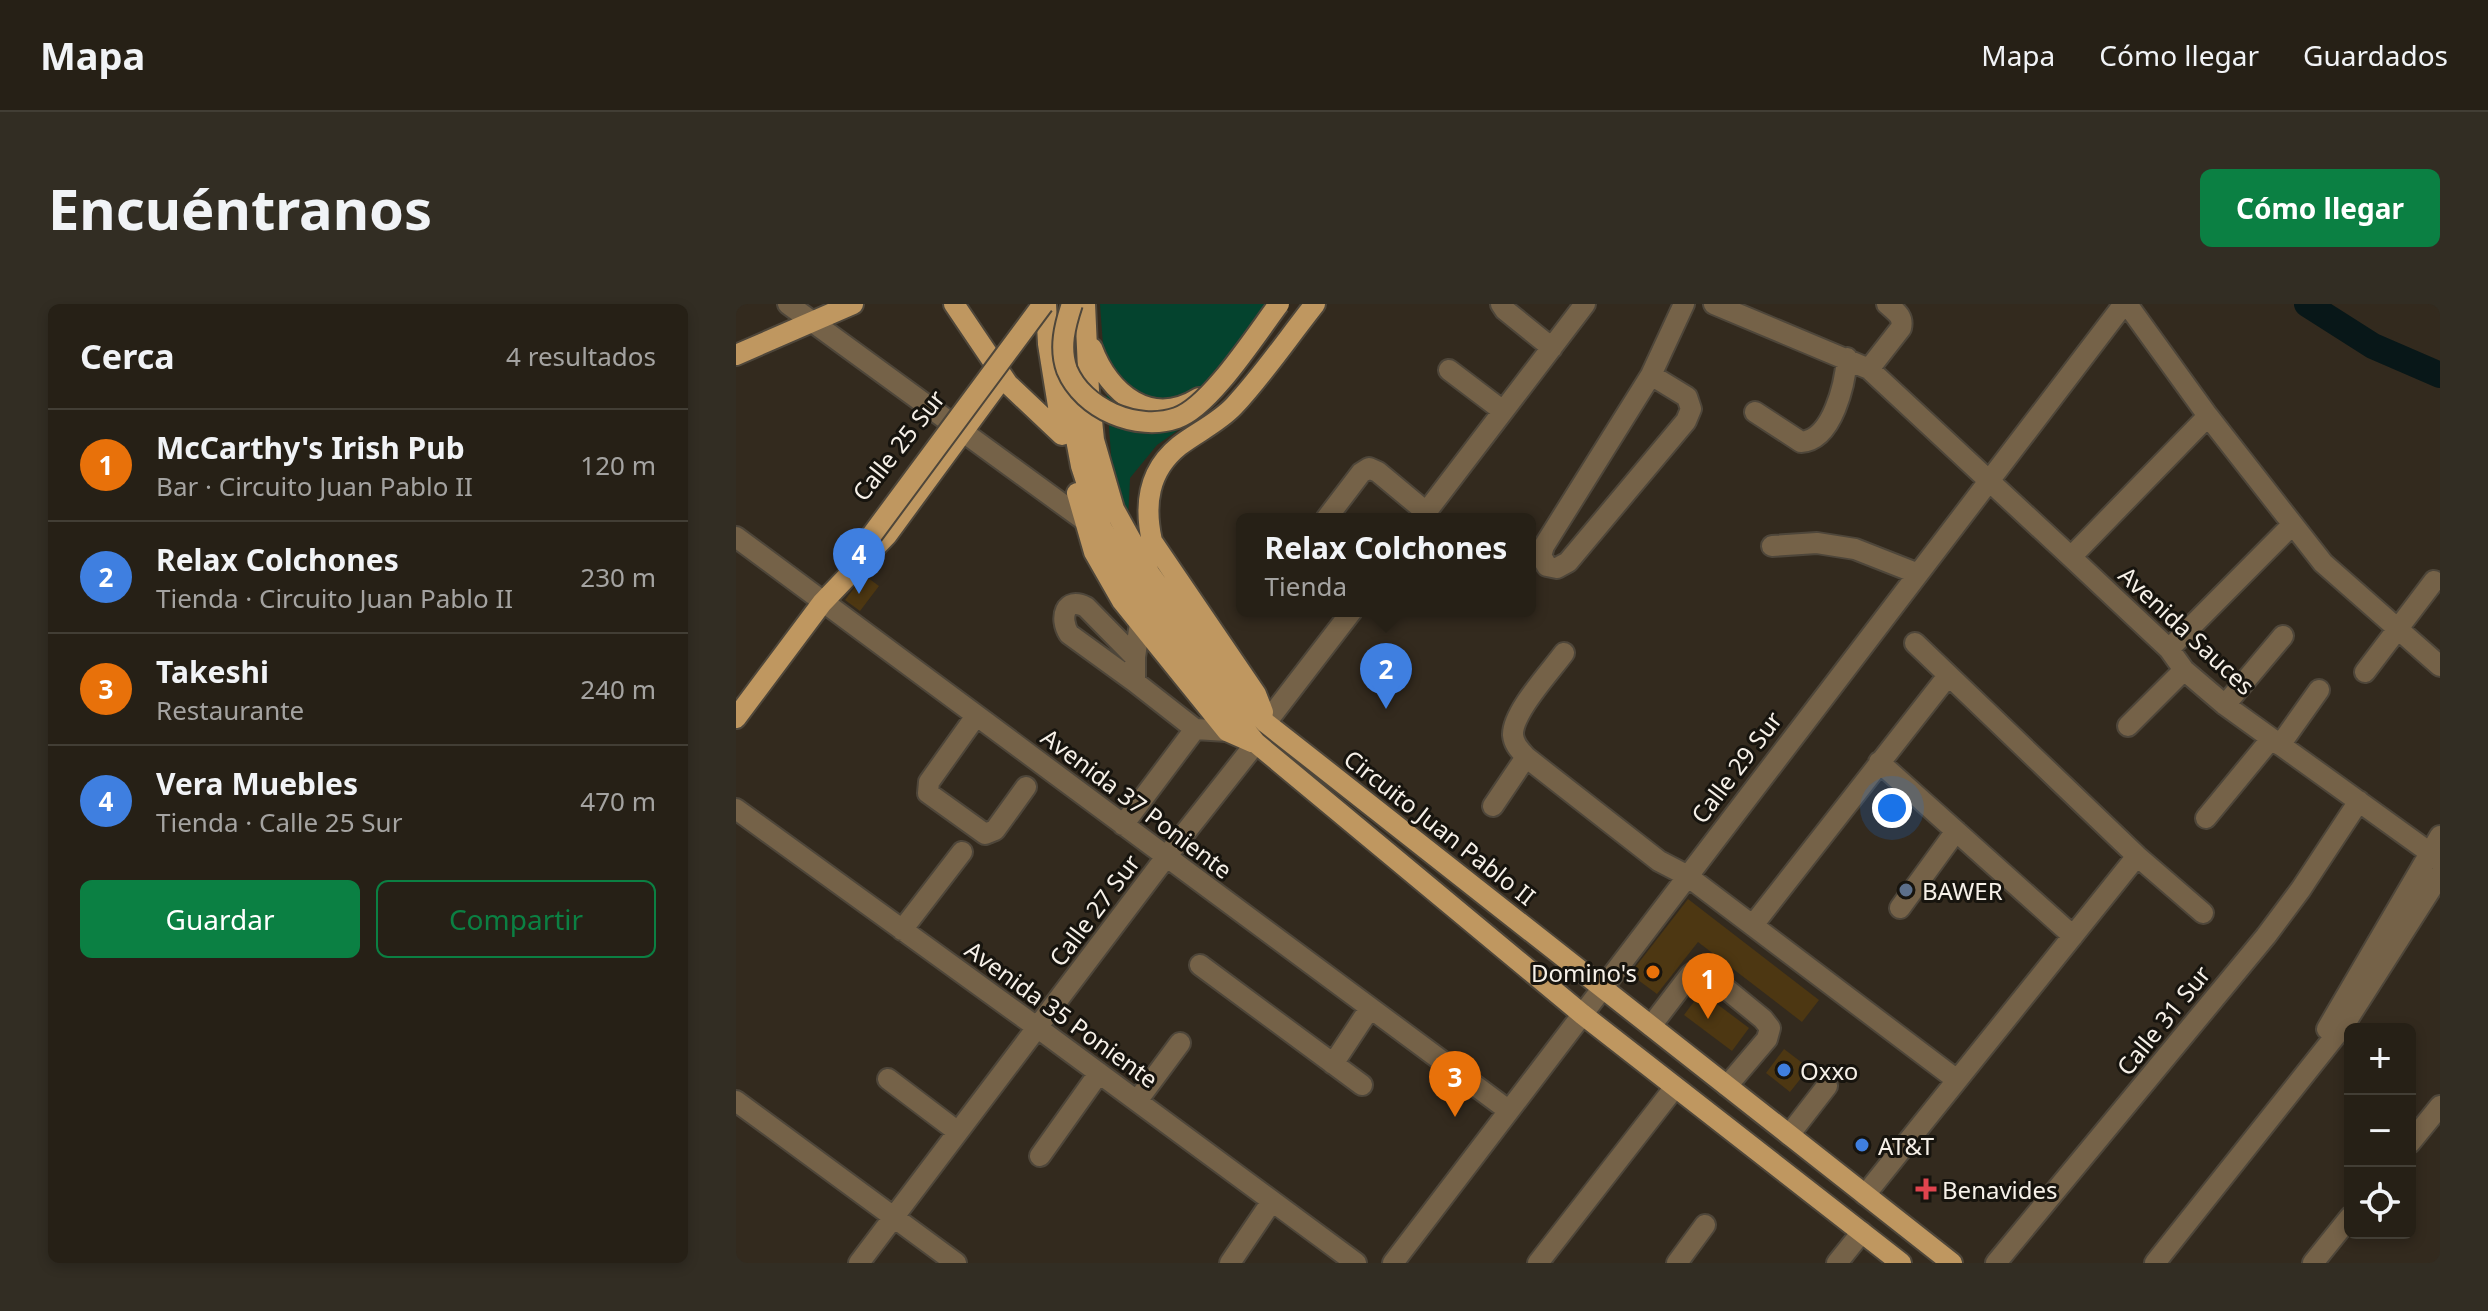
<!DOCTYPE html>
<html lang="es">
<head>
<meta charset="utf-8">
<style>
  body { margin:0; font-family:"Noto Sans",sans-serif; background:#322d23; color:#f1f3f6 }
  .controls { position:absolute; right:24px; bottom:24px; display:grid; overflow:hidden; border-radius:12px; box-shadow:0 4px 12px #0003 }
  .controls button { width:72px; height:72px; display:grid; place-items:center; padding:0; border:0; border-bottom:2px solid #423e35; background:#262016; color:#f1f3f6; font:40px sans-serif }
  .you { position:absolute; left:1156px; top:504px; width:28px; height:28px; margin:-20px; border:6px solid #fff; border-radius:50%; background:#1a73e8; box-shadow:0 0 0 12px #1a73e833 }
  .badge { display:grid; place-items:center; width:52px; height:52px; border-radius:50%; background:#0b8043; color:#fff; font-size:26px; font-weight:700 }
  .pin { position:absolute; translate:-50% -66px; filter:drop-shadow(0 2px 4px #0008) }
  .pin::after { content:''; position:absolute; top:42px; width:28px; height:24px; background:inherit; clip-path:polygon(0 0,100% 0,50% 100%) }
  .popup { position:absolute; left:500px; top:209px; width:300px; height:104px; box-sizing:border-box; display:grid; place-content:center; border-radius:12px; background:#262016; filter:drop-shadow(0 2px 6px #0005); font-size:26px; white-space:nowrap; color:#a4a3a1 }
  .popup b { font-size:30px; color:#f1f3f6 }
  .popup::after { content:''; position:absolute; left:50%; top:100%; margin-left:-16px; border:16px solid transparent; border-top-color:#262016 }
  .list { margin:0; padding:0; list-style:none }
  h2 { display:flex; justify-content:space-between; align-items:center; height:104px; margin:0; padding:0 32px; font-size:34px }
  h2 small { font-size:26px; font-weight:400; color:#a4a3a1 }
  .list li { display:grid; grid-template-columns:52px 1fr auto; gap:24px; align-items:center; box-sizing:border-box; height:112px; padding:0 32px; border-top:2px solid #423e35 }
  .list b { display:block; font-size:30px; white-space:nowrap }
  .list p { margin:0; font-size:26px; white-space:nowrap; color:#a4a3a1 }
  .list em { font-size:26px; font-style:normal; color:#a4a3a1 }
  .actions { display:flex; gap:16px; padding:24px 32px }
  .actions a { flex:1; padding:18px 0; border:2px solid #0b8043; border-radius:12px; text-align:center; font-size:28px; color:#0b8043 }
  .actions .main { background:#0b8043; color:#fff }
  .icon { flex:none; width:44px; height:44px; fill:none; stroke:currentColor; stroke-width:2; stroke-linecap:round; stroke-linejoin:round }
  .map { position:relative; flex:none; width:1704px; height:959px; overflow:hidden; border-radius:12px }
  header { display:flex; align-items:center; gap:48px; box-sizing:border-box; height:112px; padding:0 40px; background:#262016; border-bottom:2px solid #423e35 }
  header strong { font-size:38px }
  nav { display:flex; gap:44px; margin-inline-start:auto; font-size:28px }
  .intro { display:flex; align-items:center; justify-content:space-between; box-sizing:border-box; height:192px; padding:0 48px }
  h1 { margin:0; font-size:56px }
  .button { padding:20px 36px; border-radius:12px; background:#0b8043; color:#fff; font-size:28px; font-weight:700 }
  main { display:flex; gap:48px; padding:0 48px }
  aside { flex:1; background:#262016; border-radius:12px; box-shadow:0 4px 12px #0003 }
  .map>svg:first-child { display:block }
  .green { fill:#04432e }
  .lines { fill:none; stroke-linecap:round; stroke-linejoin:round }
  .river { stroke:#081718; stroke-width:26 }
  .building { fill:#4d3712 }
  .minor-casing { stroke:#4e463a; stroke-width:24 }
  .major-casing { stroke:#4e463a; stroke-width:24 }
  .minor { stroke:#756248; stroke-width:20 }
  .major { stroke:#bf9760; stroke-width:20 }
  .major-bridge-casing { stroke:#4e463a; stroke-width:24; stroke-linecap:butt }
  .major-bridge { stroke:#bf9760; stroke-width:20 }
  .service-dot { fill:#5c6f8a; stroke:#17140e; stroke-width:3 }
  .food-dot { fill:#e8710a; stroke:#17140e; stroke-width:3 }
  .shop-dot { fill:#3f7fe0; stroke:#17140e; stroke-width:3 }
  .health-dot { fill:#e0444e; stroke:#17140e; stroke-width:3 }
  .labels { text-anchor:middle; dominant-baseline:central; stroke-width:6; stroke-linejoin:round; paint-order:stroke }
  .street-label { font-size:24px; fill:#f6f0e8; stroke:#17140e }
  .poi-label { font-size:24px; fill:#f6f0e8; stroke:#17140e; text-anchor:start }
</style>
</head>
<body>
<header>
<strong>Mapa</strong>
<nav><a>Mapa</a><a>Cómo llegar</a><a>Guardados</a></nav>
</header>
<div class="intro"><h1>Encuéntranos</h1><a class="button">Cómo llegar</a></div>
<main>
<aside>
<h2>Cerca<small>4 resultados</small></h2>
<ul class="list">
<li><span class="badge" style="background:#e8710a">1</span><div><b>McCarthy's Irish Pub</b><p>Bar · Circuito Juan Pablo II</p></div><em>120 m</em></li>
<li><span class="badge" style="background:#3f7fe0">2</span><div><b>Relax Colchones</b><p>Tienda · Circuito Juan Pablo II</p></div><em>230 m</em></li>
<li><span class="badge" style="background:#e8710a">3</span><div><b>Takeshi</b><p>Restaurante</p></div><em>240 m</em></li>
<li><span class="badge" style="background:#3f7fe0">4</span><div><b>Vera Muebles</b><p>Tienda · Calle 25 Sur</p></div><em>470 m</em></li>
</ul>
<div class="actions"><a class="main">Guardar</a><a>Compartir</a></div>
</aside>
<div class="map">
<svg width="1704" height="959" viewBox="0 0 1704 959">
  <rect width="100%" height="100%" fill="#332a1e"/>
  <!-- green -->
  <path class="green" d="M364,0h189l-88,110 -44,31 -27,33 -2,43 -14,-26z"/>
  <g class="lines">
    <!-- river -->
    <path class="river" d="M1571,0l66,42 67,29"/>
  </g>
  <!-- building -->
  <path class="building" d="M128,271l15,11 -19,25 -15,-11z
    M952,595l131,101 -17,22 -104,-80 -41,52 -27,-20z
    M965,688l48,36 -17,23 -48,-36z
    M1048,745l25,19 -19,24 -24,-19z"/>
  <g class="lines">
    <!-- minor casing -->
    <g class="minor-casing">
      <path id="minor" d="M52,0l296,216
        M765,0l4,6 47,38
        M978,0l155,65 202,188 98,92 15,21 41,35 215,155
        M1391,0l81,112 115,147 117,103
        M1133,65l32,-41c3,-12 -6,-17 -14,-24
        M713,66l54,41
        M915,71l36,22 4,12 -5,12 -118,141 -11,6 -10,-2 -6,-10 3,-10 107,-171 33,-71
        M1019,108l46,30c32,-2 44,-59 46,-84
        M590,215l35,-46 8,-5 9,4 48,40
        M685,215l164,-215
        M0,233l772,573
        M1036,242l45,-3 38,6 61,24
        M1335,253l137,-141
        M404,319l-5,34v25l60,47 32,2
        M1179,339l222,213 66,57
        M1433,345l123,-124
        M828,349c-14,19 -52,60 -51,82 1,10 7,15 13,22l133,104 27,14 271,205
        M1629,368l69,-91
        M399,378l-66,-48c-10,-16 -4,-38 17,-27l49,50
        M1489,401l58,-69
        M240,412l-47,66 -1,11 57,41 10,-4 31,-43
        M530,419l86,-112
        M1392,422l56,-56
        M1544,441l39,-55
        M1143,458l194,174
        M757,502l33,-49
        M0,505l302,219 318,235
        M1470,514l65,-79
        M387,521l72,-96
        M1164,604l56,-77
        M1017,621l194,-248
        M166,626l60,-78
        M464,661l162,120
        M915,722l39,-51 7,-5 11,4 55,45 7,9 -3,11 -40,47
        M1591,725l113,-193
        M597,760l37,-56
        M152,775l70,53
        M0,797l220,162
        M401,797l43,-58
        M1053,831l38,-49
        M1674,839l30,-37
        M304,852l59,-83
        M1129,891l272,-339
        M123,959l307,-406 90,-114
        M494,959l42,-62
        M657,959l731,-959
        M802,959l137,-176
        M941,959l28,-38
        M1101,959l25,-31
        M1260,959l270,-327 35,-47 58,-88
        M1419,959l189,-238 96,-150
        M1577,959l37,-46"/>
    </g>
    <!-- major casing -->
    <g class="major-casing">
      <path id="major" d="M218,0l54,80 54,51
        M310,0l2,40 14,87
        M349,0l4,87 5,49 20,69 36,65 56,78 37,47 23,24 686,540
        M356,44c17,46 59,80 107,50
        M0,51l117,-51
        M332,65l6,60 7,37 20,61 33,58 60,82 62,76 326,271 319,249
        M341,189l17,59 28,49 105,130 25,11
        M527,408l-7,-18 -104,-153c-8,-36 -4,-70 27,-95 18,-14 39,-23 55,-40 29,-31 54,-68 81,-102
        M0,414l86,-115 65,-68 116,-158"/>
    </g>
    <!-- minor -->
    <use href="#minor" class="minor"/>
    <!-- major -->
    <use href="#major" class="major"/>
    <!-- major-bridge casing -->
    <g class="major-bridge-casing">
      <path id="major-bridge" d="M336,0c-7,21 -13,44 -5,66 16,39 70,62 110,48 33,-11 80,-85 102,-114
        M112,263l195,-263"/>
    </g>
    <!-- major-bridge -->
    <use href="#major-bridge" class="major-bridge"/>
  </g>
  <!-- markers -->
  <circle class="service-dot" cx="1170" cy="586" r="8"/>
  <circle class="food-dot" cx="917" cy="668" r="8"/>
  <g class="shop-dot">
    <circle cx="1048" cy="766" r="8"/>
    <circle cx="1126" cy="841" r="8"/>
  </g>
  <path class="health-dot" d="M1186 873h8v8h8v8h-8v8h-8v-8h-8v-8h8z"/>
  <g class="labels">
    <!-- street labels -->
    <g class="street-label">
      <text transform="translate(162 141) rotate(-52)">Calle 25 Sur</text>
      <text transform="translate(1451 326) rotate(43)">Avenida Sauces</text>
      <text transform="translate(1000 463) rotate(-53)">Calle 29 Sur</text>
      <text transform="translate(401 499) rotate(37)">Avenida 37 Poniente</text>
      <text transform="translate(704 523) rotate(38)">Circuito Juan Pablo II</text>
      <text transform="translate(358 606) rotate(-53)">Calle 27 Sur</text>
      <text transform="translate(326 710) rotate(36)">Avenida 35 Poniente</text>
      <text transform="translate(1427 716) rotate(-51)">Calle 31 Sur</text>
    </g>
    <!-- poi labels -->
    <g class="poi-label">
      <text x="1186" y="586">BAWER</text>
      <text x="901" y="668" text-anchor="end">Domino's</text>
      <text x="1064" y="766">Oxxo</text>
      <text x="1142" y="841">AT&amp;T</text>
      <text x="1206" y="885">Benavides</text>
    </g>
  </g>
</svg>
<div class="controls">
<button>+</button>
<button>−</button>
<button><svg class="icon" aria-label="locate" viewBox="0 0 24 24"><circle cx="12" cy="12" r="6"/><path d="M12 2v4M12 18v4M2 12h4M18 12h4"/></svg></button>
</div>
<div class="you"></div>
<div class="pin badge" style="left:972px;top:715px;background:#e8710a">1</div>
<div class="pin badge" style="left:650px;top:405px;background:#3f7fe0">2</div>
<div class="popup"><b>Relax Colchones</b>Tienda</div>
<div class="pin badge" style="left:719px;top:813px;background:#e8710a">3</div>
<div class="pin badge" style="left:123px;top:290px;background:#3f7fe0">4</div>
</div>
</main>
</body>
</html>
